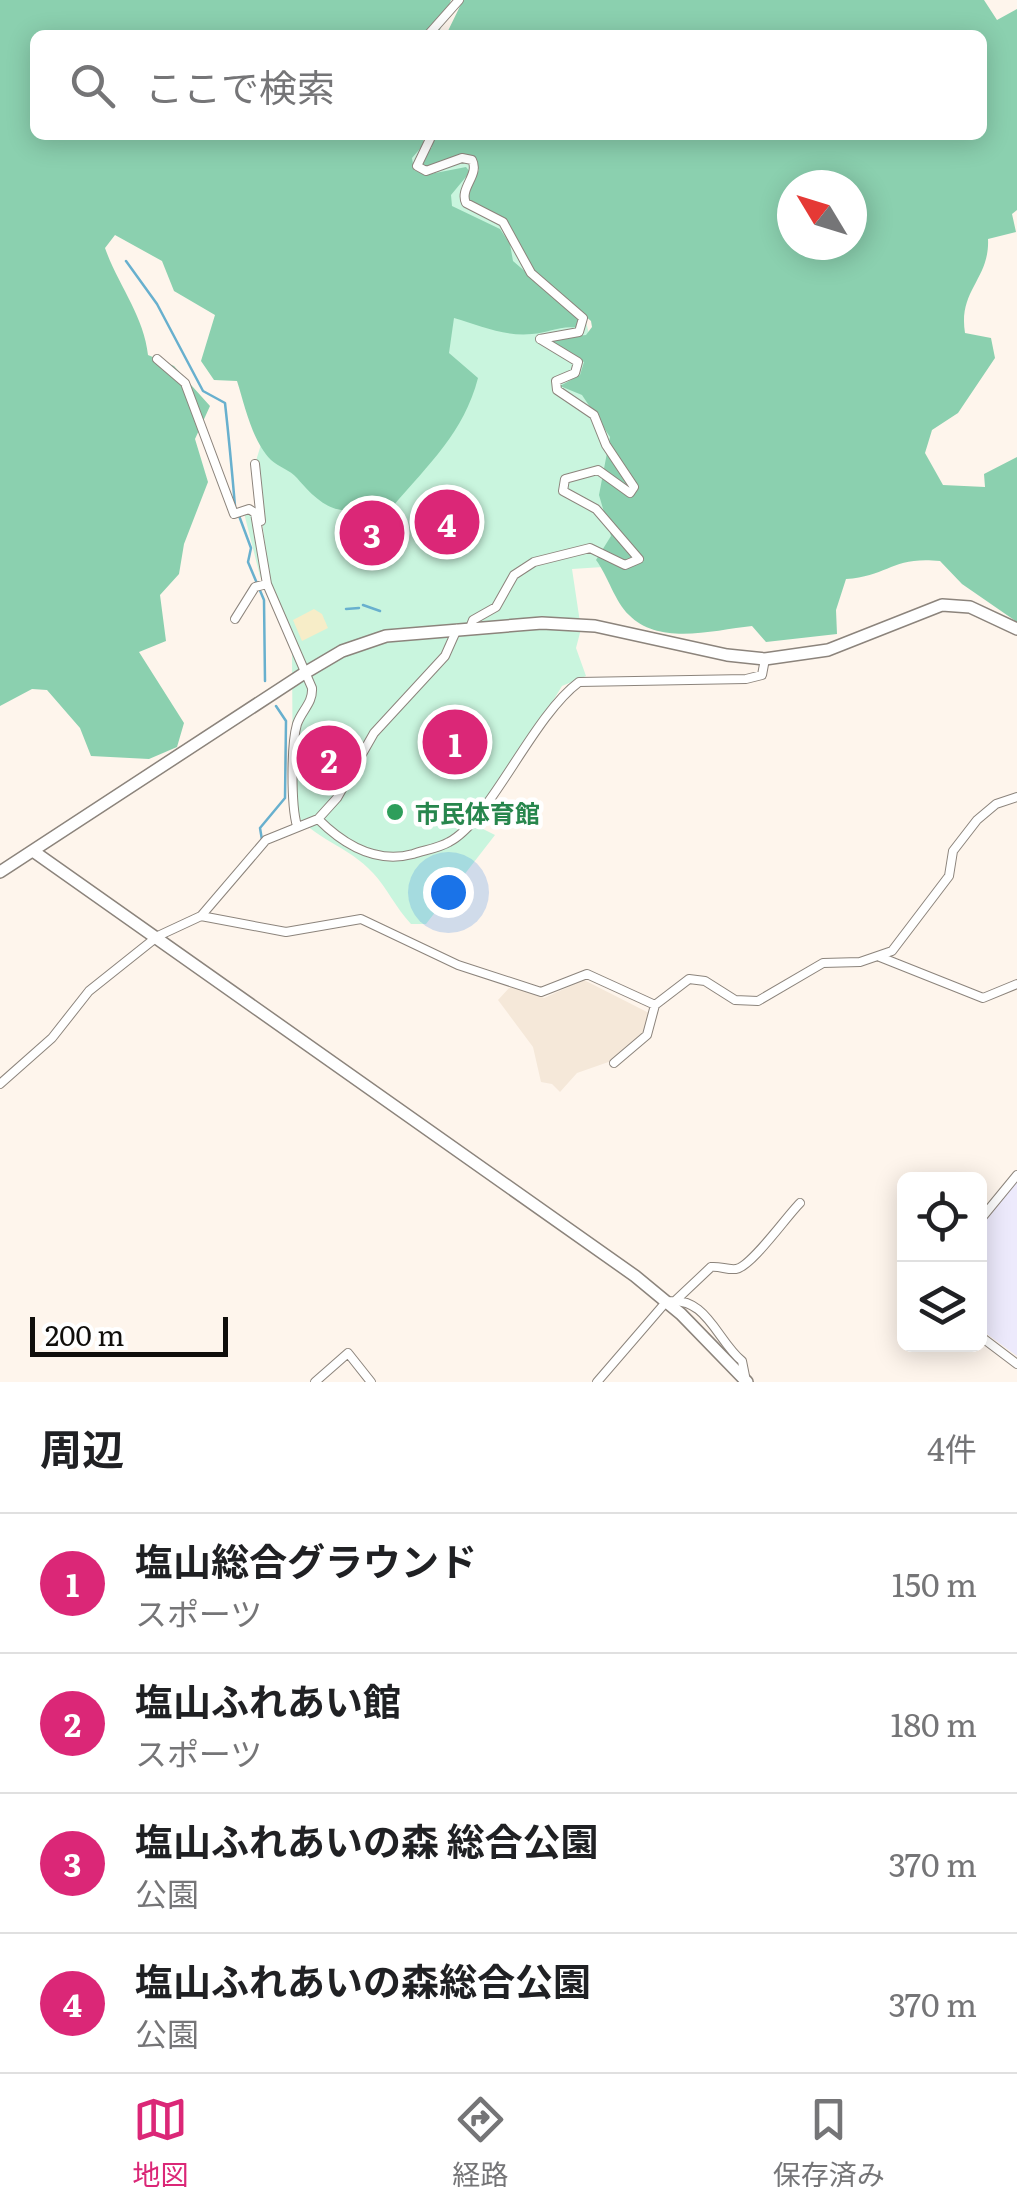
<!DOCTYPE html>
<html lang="ja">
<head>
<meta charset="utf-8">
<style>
  body { margin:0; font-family:Literata,"Noto Sans JP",serif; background:#f6f6f6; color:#202124 }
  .controls { position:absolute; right:30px; bottom:30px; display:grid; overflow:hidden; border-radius:15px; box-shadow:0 5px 25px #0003 }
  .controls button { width:90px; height:90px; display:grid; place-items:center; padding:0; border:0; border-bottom:2px solid #e0e0e0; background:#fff; color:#202124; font:50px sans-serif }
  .compass { position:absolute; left:777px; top:170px; width:90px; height:90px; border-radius:50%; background:#fff; box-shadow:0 5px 25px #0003; rotate:308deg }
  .scale { position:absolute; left:30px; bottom:25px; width:198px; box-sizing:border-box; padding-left:10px; border:5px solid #100e0b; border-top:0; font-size:28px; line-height:35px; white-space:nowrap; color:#100e0b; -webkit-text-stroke:8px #fff; paint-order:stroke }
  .you { position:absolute; left:448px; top:892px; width:35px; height:35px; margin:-25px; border:8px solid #fff; border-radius:50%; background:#1a73e8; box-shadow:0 0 0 15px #1a73e833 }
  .badge { display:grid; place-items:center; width:65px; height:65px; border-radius:50%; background:#db2777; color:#fff; font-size:32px; font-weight:700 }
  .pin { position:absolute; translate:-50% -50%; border:5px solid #fff; box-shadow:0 2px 10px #0006 }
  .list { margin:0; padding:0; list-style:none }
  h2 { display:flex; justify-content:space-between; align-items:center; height:130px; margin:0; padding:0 40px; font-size:42px }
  h2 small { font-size:32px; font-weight:400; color:#757577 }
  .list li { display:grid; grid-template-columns:65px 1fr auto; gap:30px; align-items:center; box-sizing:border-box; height:140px; padding:0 40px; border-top:2px solid #e0e0e0 }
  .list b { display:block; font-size:38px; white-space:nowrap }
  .list p { margin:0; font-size:32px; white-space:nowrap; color:#757577 }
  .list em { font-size:32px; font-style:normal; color:#757577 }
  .icon { flex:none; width:55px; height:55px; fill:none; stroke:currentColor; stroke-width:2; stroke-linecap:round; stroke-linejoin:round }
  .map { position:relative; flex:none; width:1017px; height:1382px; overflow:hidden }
  .search { position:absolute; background:#fff; box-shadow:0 5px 25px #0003; left:30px; right:30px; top:30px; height:110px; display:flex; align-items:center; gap:25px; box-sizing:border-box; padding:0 35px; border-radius:15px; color:#757577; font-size:38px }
  .sheet { height:690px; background:#fff }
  nav { display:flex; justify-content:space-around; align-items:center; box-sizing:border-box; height:140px; border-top:2px solid #e0e0e0; background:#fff; font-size:28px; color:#757577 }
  nav a { display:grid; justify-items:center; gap:5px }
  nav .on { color:#db2777 }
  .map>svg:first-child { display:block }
  .built { fill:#f5e8d9 }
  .education { fill:#edeafc }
  .green { fill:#c9f5de }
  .forest { fill:#8bd0af; fill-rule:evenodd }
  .sand { fill:#f7edc8 }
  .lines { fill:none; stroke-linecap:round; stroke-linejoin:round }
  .stream { stroke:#68b0ce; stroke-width:2.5 }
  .street-casing { stroke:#8c847c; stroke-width:10 }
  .secondary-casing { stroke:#8c847c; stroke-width:14 }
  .street { stroke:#fff; stroke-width:8 }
  .secondary { stroke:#fff; stroke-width:11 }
  .leisure-dot { fill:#2e9e5b; stroke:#fff; stroke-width:4 }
  .labels { text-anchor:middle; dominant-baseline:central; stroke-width:9; stroke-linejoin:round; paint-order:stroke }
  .leisure-label { font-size:25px; font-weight:bold; fill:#27864d; stroke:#fff; text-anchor:start }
</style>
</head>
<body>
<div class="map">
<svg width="1017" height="1382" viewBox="0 0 1017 1382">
  <rect width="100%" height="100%" fill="#fef5ec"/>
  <!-- built -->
  <path class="built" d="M584,980l65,33 -5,20 -27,26 -40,14 -17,19 -8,-8 -11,-2 -8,-35 -35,-47 13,-14 33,12z"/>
  <!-- education -->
  <path class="education" d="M1017,1179v177l-37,-27v-103z"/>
  <!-- green -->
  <path class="green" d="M430,139l42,21 68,50 44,104 40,159 10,92 -62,4 9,60 -5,19 10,28 -24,10 -85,140 18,9 -69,89h-15c-15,-16 -24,-36 -38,-51 -24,-27 -61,-34 -80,-63l-1,-158 -32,-76 -16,-63h11l14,65 -14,-114 36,-117 88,-178z"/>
  <!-- forest -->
  <path class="forest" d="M0,0h451l-13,35h-403v100h388l1,9 -12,14 2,12 11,5 41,-8 4,5 -19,23 1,11 48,23 10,15 3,17 68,59 -2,8c-19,-3 -30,5 -47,6 -27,3 -53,-9 -78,-16l-5,35 29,25c-14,54 -49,86 -85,128 -49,8 -63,11 -96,-28 -7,-8 -18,-11 -26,-18 -19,-19 -26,-54 -34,-79l-23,-1 -13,-19 14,-46 -41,-24 -12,-30 -47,-26 -10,13c13,37 39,68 43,107l26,11 36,40 -15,33 13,43 -24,62 -5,30 -19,21 6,46 -27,11 45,71 -7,24 -28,12 -58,-3 -11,-28 -33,-38 -15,-1 -32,17z
    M463,0h521l13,20 20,-11v201l-5,4 4,18 -28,7c2,40 -30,51 -23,94l26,5 4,20 -37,55 -26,17 -7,23 18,32 42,2 -1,-13 33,-17v165l-55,-38 -22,-23c-48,-5 -51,15 -94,18l-10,31 1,24 -71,8 -14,-16c-38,4 -93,20 -123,-11 -14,-13 -21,-39 -33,-55l15,-24 -12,-41 11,-58 -28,-42 -22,-9 20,-11 4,-13 -35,-18 -1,-5 38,-4 6,-8 -1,-6 -66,-58 -19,-41 -34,-17 -7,-10 14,-25 -7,-12 -44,9 -8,-3 12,-17 1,-12h549v-100h-536zM792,185h60v60h-60z"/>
  <!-- sand -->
  <path class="sand" d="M314,609l8,5 6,14 -26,13 -9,-21z"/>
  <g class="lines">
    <!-- stream -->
    <path class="stream" d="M126,261l31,43 46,87 22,12c4,36 7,68 10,103
      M238,513l13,35 -3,14 16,38 1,81
      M363,605l17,6
      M346,609l13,-1
      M262,840l-2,-12 25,-30 1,-77 -10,-15"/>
    <!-- street casing -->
    <g class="street-casing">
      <path id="street" d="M428,35l31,-35
        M428,135l2,4 -13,27 9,5 36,-13 10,2c8,15 -13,28 -6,43l37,19 28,51 52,45 -4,14 -39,7
        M157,359l28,24 49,131 15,-5 6,4 12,71 45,104c1,15 -10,22 -15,36 -6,21 -6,81 0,102
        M255,464l6,57
        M235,619l20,-32 12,-3
        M470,628l3,-8 23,-13 18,-32 20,-13 56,-14 35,17 14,-6 -43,-50 -33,-18 2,-12 33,-9 32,23 4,-6 -28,-42 -12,-30 -37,-25 -1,-9 19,-8 3,-11 -38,-23
        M318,819c26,26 58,45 95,35 12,-4 26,-6 36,-12 41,-21 83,-125 130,-160l167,-3 16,-4 3,-16
        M201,916l85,16 75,-13 97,46 83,27 46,-18 68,31
        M880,957l103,41 34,-14
        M614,1063l33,-28 8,-30 34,-26 16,2 30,19 23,1 65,-38 37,-1 32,-11 57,-75 4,-25 24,-31 19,-16 21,-7
        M0,1084l52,-46 37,-47 69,-55 43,-20 65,-76 52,-21 19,-21 37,-65 71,-77 12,-27
        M980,1220l37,-45
        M675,1301l36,-34c9,-1 16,3 25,2 15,-2 50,-52 64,-66
        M980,1336l37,28
        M315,1382l33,-29 23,29
        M597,1382l69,-80c40,-8 51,39 76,59l3,15"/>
    </g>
    <!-- secondary casing -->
    <g class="secondary-casing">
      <path id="secondary" d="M33,851l602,425 46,38 66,68
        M0,872l303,-198 39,-23 44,-15 156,-13 53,3 132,29 38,4 63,-9 114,-45 28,2 47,22"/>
    </g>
    <!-- street -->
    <use href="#street" class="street"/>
    <!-- secondary -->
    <use href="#secondary" class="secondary"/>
  </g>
  <!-- markers -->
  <circle class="leisure-dot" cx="395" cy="812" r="10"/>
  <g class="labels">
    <!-- leisure labels -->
    <g class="leisure-label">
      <text x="415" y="812">市民体育館</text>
    </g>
  </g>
</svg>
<div class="controls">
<button><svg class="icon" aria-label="locate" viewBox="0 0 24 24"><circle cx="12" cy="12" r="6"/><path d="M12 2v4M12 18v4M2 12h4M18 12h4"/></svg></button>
<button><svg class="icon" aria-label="layers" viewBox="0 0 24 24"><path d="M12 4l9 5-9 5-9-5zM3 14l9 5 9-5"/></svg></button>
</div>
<svg class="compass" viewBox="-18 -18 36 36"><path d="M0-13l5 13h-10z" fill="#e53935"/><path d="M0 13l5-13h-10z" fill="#757577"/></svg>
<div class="scale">200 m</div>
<div class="you"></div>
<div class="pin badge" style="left:455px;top:742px">1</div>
<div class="pin badge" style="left:329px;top:758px">2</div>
<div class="pin badge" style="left:372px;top:533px">3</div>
<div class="pin badge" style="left:447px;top:522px">4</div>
<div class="search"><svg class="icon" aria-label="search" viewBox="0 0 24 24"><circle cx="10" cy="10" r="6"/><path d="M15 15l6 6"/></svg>ここで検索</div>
</div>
<section class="sheet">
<h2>周辺<small>4件</small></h2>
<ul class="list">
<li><span class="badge">1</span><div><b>塩山総合グラウンド</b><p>スポーツ</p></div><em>150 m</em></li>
<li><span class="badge">2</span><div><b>塩山ふれあい館</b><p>スポーツ</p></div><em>180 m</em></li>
<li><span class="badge">3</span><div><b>塩山ふれあいの森 総合公園</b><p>公園</p></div><em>370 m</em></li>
<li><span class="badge">4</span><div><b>塩山ふれあいの森総合公園</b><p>公園</p></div><em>370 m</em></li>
</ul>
</section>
<nav>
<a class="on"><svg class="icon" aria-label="map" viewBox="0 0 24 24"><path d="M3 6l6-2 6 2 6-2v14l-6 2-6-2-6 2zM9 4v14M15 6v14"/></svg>地図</a>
<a><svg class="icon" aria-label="directions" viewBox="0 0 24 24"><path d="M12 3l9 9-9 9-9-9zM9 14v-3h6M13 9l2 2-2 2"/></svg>経路</a>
<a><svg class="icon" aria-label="saved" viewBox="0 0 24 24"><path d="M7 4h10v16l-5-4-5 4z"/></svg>保存済み</a>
</nav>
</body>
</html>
